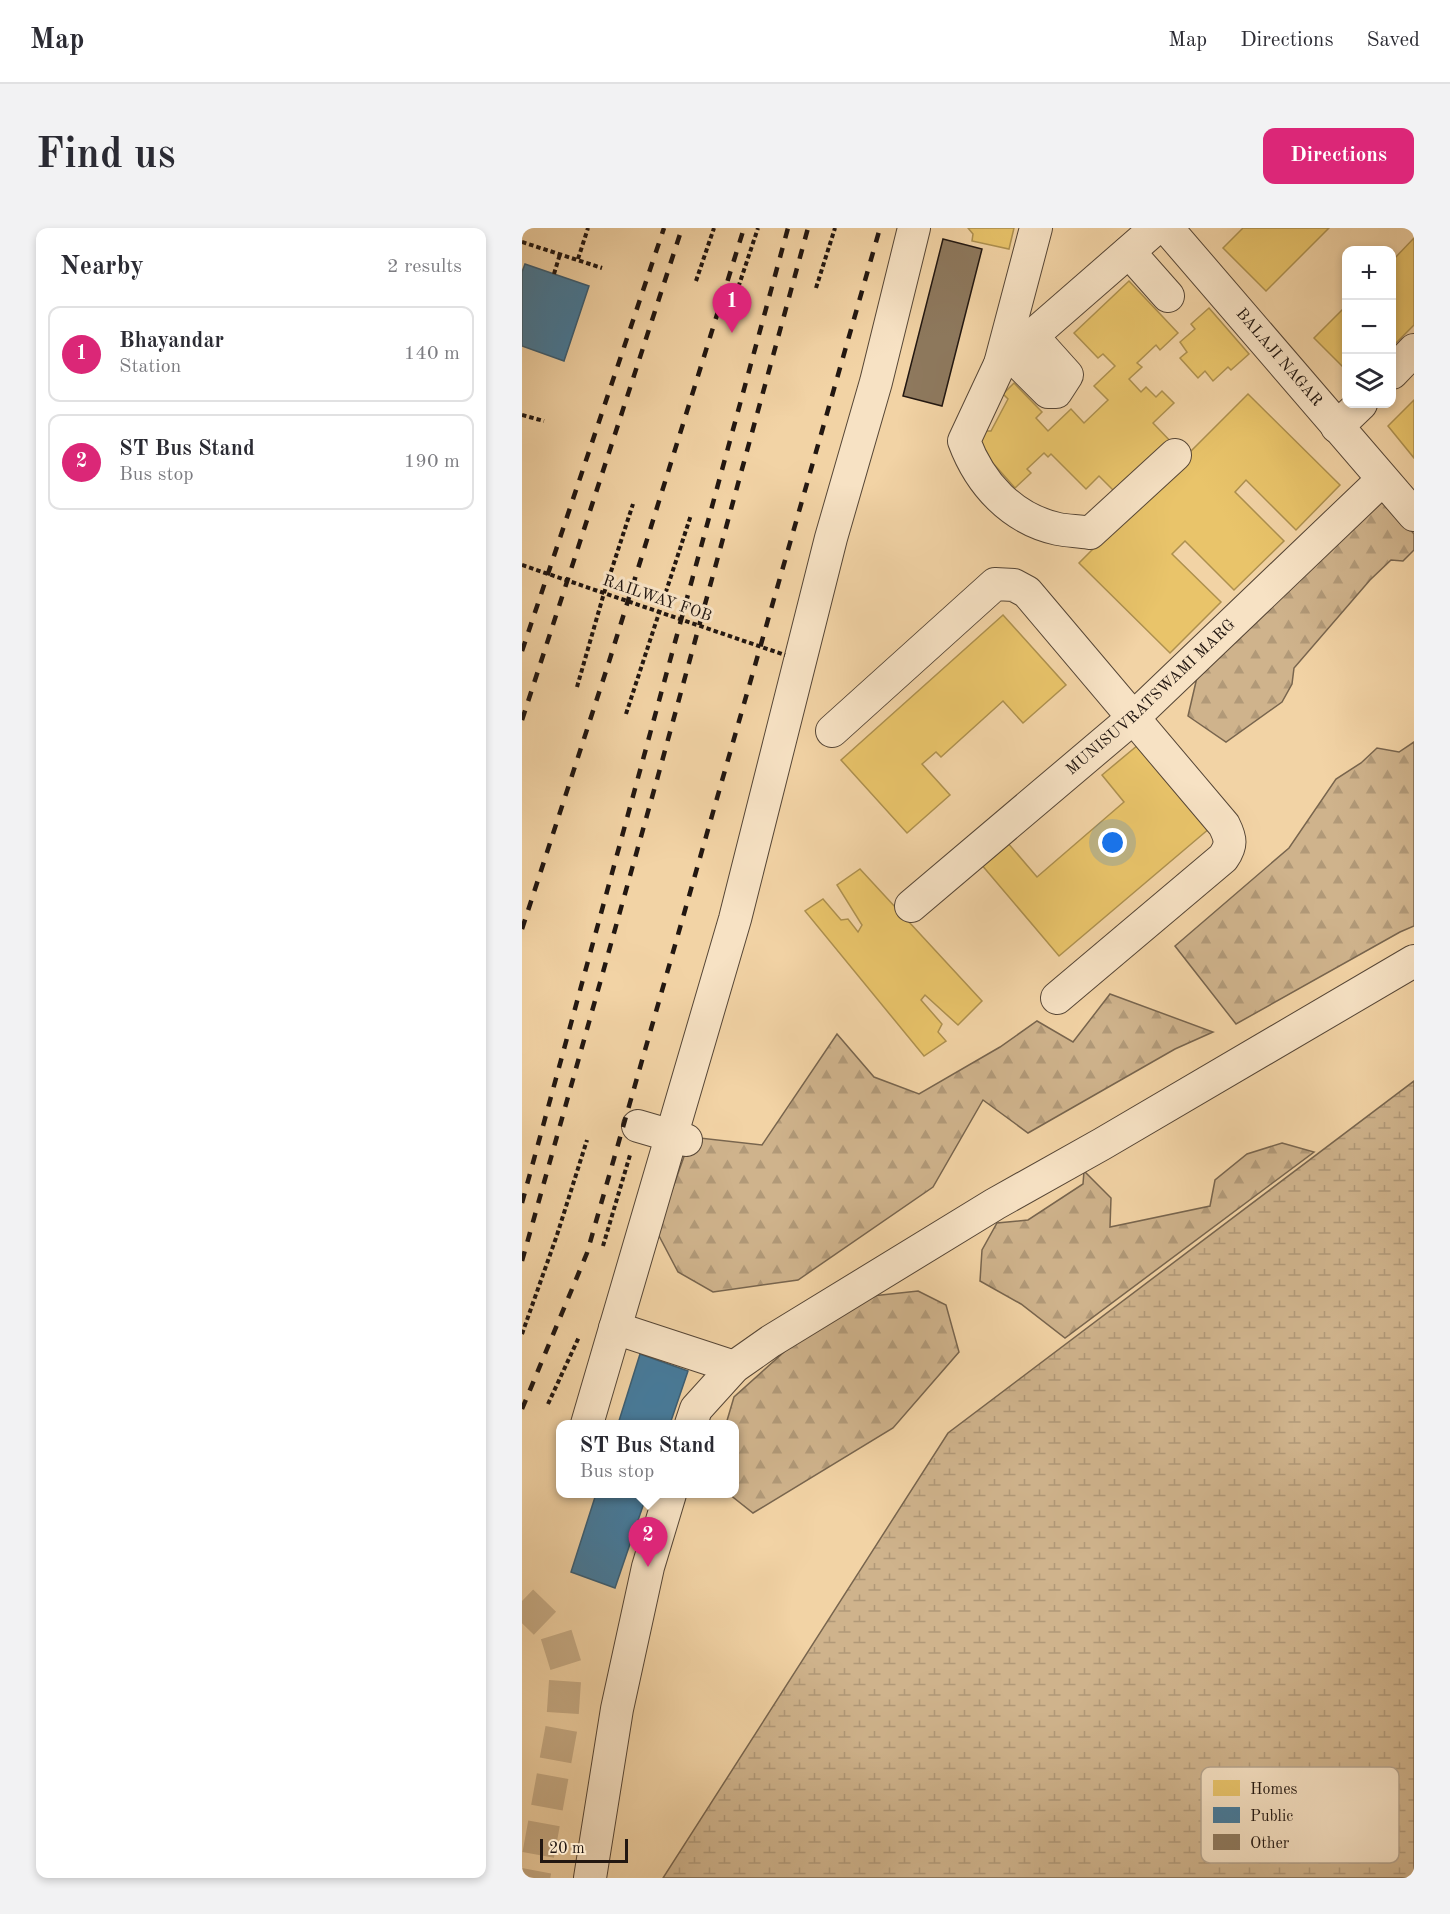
<!DOCTYPE html>
<html lang="en">
<head>
<meta charset="utf-8">
<style>
  body { margin:0; font-family:"Old Standard TT",serif; background:#f2f2f3; color:#2b2b33 }
  .controls { position:absolute; right:18px; top:18px; display:grid; overflow:hidden; border-radius:12px; box-shadow:0 3px 9px #0003 }
  .controls button { width:54px; height:54px; display:grid; place-items:center; padding:0; border:0; border-bottom:2px solid #e1e1e2; background:#fff; color:#2b2b33; font:30px sans-serif }
  .scale { position:absolute; left:18px; bottom:15px; width:88px; box-sizing:border-box; padding-left:6px; border:3px solid #221711; border-top:0; font-size:16px; line-height:21px; white-space:nowrap; color:#221711; -webkit-text-stroke:4px #f7e2c4; paint-order:stroke }
  .you { position:absolute; left:591px; top:615px; width:21px; height:21px; margin:-15px; border:4px solid #fff; border-radius:50%; background:#1a73e8; box-shadow:0 0 0 9px #1a73e833 }
  .badge { display:grid; place-items:center; width:39px; height:39px; border-radius:50%; background:#db2777; color:#fff; font-size:20px; font-weight:700 }
  .pin { position:absolute; translate:-50% -50px; filter:drop-shadow(0 2px 3px #0008) }
  .pin::after { content:''; position:absolute; top:32px; width:21px; height:18px; background:inherit; clip-path:polygon(0 0,100% 0,50% 100%) }
  .popup { position:absolute; left:34px; top:1192px; width:183px; height:78px; box-sizing:border-box; display:grid; place-content:center; border-radius:12px; background:#fff; filter:drop-shadow(0 2px 4px #0005); font-size:20px; white-space:nowrap; color:#7c7c81 }
  .popup b { font-size:22px; color:#2b2b33 }
  .popup::after { content:''; position:absolute; left:50%; top:100%; margin-left:-12px; border:12px solid transparent; border-top-color:#fff }
  .list { margin:0; padding:0; list-style:none }
  h2 { display:flex; justify-content:space-between; align-items:center; height:78px; margin:0; padding:0 24px; font-size:26px }
  h2 small { font-size:20px; font-weight:400; color:#7c7c81 }
  .list li { display:grid; grid-template-columns:39px 1fr auto; gap:18px; align-items:center; box-sizing:border-box; height:96px; margin:0 12px 12px; padding:0 12px; border:2px solid #e1e1e2; border-radius:12px }
  .list b { display:block; font-size:22px; white-space:nowrap }
  .list p { margin:0; font-size:20px; white-space:nowrap; color:#7c7c81 }
  .list em { font-size:20px; font-style:normal; color:#7c7c81 }
  .icon { flex:none; width:33px; height:33px; fill:none; stroke:currentColor; stroke-width:2; stroke-linecap:round; stroke-linejoin:round }
  .map { position:relative; flex:none; width:892px; height:1650px; overflow:hidden; border-radius:12px }
  header { display:flex; align-items:center; gap:36px; box-sizing:border-box; height:84px; padding:0 30px; background:#fff; border-bottom:2px solid #e1e1e2 }
  header strong { font-size:28px }
  nav { display:flex; gap:33px; margin-inline-start:auto; font-size:21px }
  .intro { display:flex; align-items:center; justify-content:space-between; box-sizing:border-box; height:144px; padding:0 36px }
  h1 { margin:0; font-size:42px }
  .button { padding:15px 27px; border-radius:12px; background:#db2777; color:#fff; font-size:21px; font-weight:700 }
  main { display:flex; gap:36px; padding:0 36px }
  aside { flex:1; background:#fff; border-radius:12px; box-shadow:0 3px 9px #0003 }
  .map>svg:first-child { display:block }
  .forest { fill:url(#forest-firs); stroke:#78654e; stroke-width:1.5 }
  .wetland { fill:url(#wetland-marsh); stroke:#78654e; stroke-width:1.5 }
  .homes { fill:#e9c46a; stroke:#ad904f; stroke-width:1.5 }
  .public { fill:#457b9d; stroke:#3a5d73; stroke-width:1.5 }
  .building { fill:#8e795e; stroke:#221711; stroke-width:1.5 }
  .lines { fill:none; stroke-linecap:round; stroke-linejoin:round }
  .minor-tunnel { stroke:#c8ad87; stroke-width:32; stroke-dasharray:32 16; stroke-linecap:butt }
  .minor-casing { stroke:#564636; stroke-width:34 }
  .path { stroke:#221711; stroke-width:4; stroke-dasharray:4.5 3; stroke-linecap:butt }
  .minor { stroke:#f7e2c4; stroke-width:32 }
  .rail { stroke:#221711; stroke-width:4.5; stroke-dasharray:10 10; stroke-linecap:butt }
  .path-bridge { stroke:#221711; stroke-width:4; stroke-dasharray:4.5 3; stroke-linecap:butt }
  .labels { text-anchor:middle; dominant-baseline:central; stroke-width:6; stroke-linejoin:round; paint-order:stroke }
  .street-label { font-size:16px; fill:#221711; stroke:#f7e2c4 }
  .key { fill:#f7e2c4; stroke:#b7a58e; stroke-width:1.5 }
  .key-label { font-size:16px; fill:#221711 }
</style>
</head>
<body>
<header>
<strong>Map</strong>
<nav><a>Map</a><a>Directions</a><a>Saved</a></nav>
</header>
<div class="intro"><h1>Find us</h1><a class="button">Directions</a></div>
<main>
<aside>
<h2>Nearby<small>2 results</small></h2>
<ul class="list">
<li><span class="badge">1</span><div><b>Bhayandar</b><p>Station</p></div><em>140 m</em></li>
<li><span class="badge">2</span><div><b>ST Bus Stand</b><p>Bus stop</p></div><em>190 m</em></li>
</ul>
</aside>
<div class="map">
<svg width="892" height="1650" viewBox="0 0 892 1650">
  <defs>
    <pattern id="forest-firs" width="22" height="20" patternUnits="userSpaceOnUse" patternTransform="scale(1.5)"><rect width="22" height="20" fill="#cfb38c"/><path d="M5 1l3.5 6h-7zM16 11l3.5 6h-7z" fill="#b19978"/></pattern>
    <pattern id="wetland-marsh" width="20" height="14" patternUnits="userSpaceOnUse" patternTransform="scale(1.5)"><rect width="20" height="14" fill="#cfb38c"/><path d="M1 5h8M5 5V1M11 12h8M15 12V8" fill="none" stroke="#b19978"/></pattern>
  </defs>
  <rect width="100%" height="100%" fill="#f2d3a5"/>
  <filter id="stains"><feTurbulence type="fractalNoise" baseFrequency=".00333" numOctaves="4"/><feColorMatrix values="0 0 0 0 .2 0 0 0 0 .09 0 0 0 0 .02 0 0 0 .5 -.17"/></filter>
  <radialGradient id="worn" r=".72"><stop offset=".6" stop-color="#630" stop-opacity="0"/><stop offset="1" stop-color="#630" stop-opacity=".3"/></radialGradient>
  <!-- forest -->
  <path class="forest" d="M861,268l31,38v16l-11,11 -12,-1 -21,20 -76,88 -2,16 -10,18 -56,40 -38,-26 10,-43z
    M892,514v184l-14,6 -164,92 -61,-78 114,-98 47,-69 25,-16 16,-15 22,4z
    M588,766l103,38 -38,17 -147,84 -45,-33 -50,87 -135,93 -85,12 -35,-20 -21,-40 34,-95 71,8 75,-111 37,43 45,17 81,-47 37,-26 36,21z
    M760,915l32,9 -249,186 -44,-34 -41,-23 2,-31 15,-27 31,-3 55,-36 1,-13 27,27 -1,29 100,-21 5,-26 32,-26z
    M396,1063l28,14 13,47 -66,76 -140,85 -24,-19h6v-70h-9l8,-27 69,-62 69,-39z"/>
  <!-- wetland -->
  <path class="wetland" d="M892,853v797h-751l285,-445z"/>
  <!-- homes -->
  <path class="homes" d="M446,0h46l-5,21 -37,-8 1,-7z
    M721,0h86l-63,63 -43,-43z
    M892,10v87l-22,22v-86z
    M607,53l49,52 -18,17 -4,-5 -19,18 5,4 -13,12 12,13 5,-5 10,10 6,-6 12,12 -21,20 21,22 -54,52 -21,-21 -13,13 -35,-35 -3,3 -4,-4 -17,16 4,4 -16,15 -38,-43 2,-14h12l17,-32 -5,-5 11,-11 28,29 -6,6 12,13 23,-22 13,14 24,-23 -14,-14 21,-20 -12,-12 -5,4 -24,-25z
    M824,78v64l-32,-32z
    M687,80l40,46 -18,16 -3,-3 -15,14 -8,-10 -7,7 -18,-20 7,-6 -7,-10 15,-13 -4,-5z
    M726,166l92,91 -44,45 -50,-50 -11,12 49,49 -50,49 -49,-49 -13,13 49,48 -51,51 -91,-90z
    M892,172v58l-26,-32z
    M481,387l63,70 -43,38 -20,-22 -62,56 -5,-5 -14,12 28,31 -43,38 -66,-73z
    M616,517l72,83 -151,128 -78,-92 26,-22 30,35 87,-75 -22,-27z
    M338,641l122,132 -24,24 -33,-30 -4,5 21,24 -4,8 8,9 -22,15 -119,-145 18,-12 18,21 7,-1 10,13 4,-7 -25,-40z"/>
  <!-- public -->
  <path class="public" d="M3,36l64,22 -25,75 -42,-15v-74z
    M118,1126l48,17 -18,53h-52z
    M74,1266h51l-32,94 -44,-16z"/>
  <!-- building -->
  <path class="building" d="M421,11l39,10 -40,157 -39,-10z"/>
  <g class="lines">
    <!-- minor-tunnel -->
    <path class="minor-tunnel" d="M0,1373l34,33 10,32 -4,59 -28,153"/>
    <!-- minor casing -->
    <g class="minor-casing">
      <g id="minor">
        <path d="M514,0l-36,136 -36,77c16,43 48,78 94,88 10,2 21,2 32,4l85,-78"/>
        <path id="s1" d="M645,0l247,287"/>
        <path d="M607,24l39,44"/>
        <path d="M489,127l37,37h8l11,-17 -35,-39"/>
        <path d="M478,136l156,-136"/>
        <path d="M870,145l22,-23"/>
        <path d="M815,199l24,-23"/>
        <path d="M310,503l163,-147 19,1 13,7 197,233c7,14 8,20 -1,33l-166,140"/>
        <path id="s2" d="M389,678l222,-188 249,-238"/>
        <path d="M116,898l48,14"/>
        <path d="M93,1100l119,39"/>
        <path d="M65,1196l148,-505 96,-381 45,-156 38,-154"/>
        <path d="M169,1196l5,-15 38,-42 37,-26 224,-137 107,-60 312,-183"/>
        <path d="M68,1650l27,-169 31,-142 22,-73"/>
      </g>
    </g>
    <!-- path -->
    <path class="path" d="M0,14l80,26
      M56,31l10,-31
      M32,46l6,-20
      M174,53l18,-53
      M294,60l19,-60
      M214,66l22,-66
      M0,187l22,6
      M55,459l27,-94 29,-89
      M104,486l65,-199
      M81,1018l27,-91
      M0,1106l35,-99 30,-95
      M26,1176l31,-67"/>
    <!-- minor -->
    <use href="#minor" class="minor"/>
    <!-- rail -->
    <path class="rail" d="M0,423l142,-423
      M0,492l160,-492
      M0,701l86,-264 136,-437
      M0,975l266,-975
      M0,1033l136,-485 150,-548
      M0,1181l65,-156 293,-1025"/>
    <!-- path-bridge -->
    <path class="path-bridge" d="M0,337l263,90"/>
  </g>
  <g class="labels">
    <!-- street labels -->
    <g class="street-label">
      <text stroke="none"><textPath href="#s1" startOffset="171">BALAJI NAGAR</textPath></text>
      <text transform="translate(135 371) rotate(19)">RAILWAY FOB</text>
      <text stroke="none"><textPath href="#s2" startOffset="318">MUNISUVRATSWAMI MARG</textPath></text>
    </g>
  </g>
  <!-- legend -->
  <rect x="679" y="1539" width="198" height="96" rx="9" class="key"/>
  <rect x="691" y="1552" width="27" height="16" fill="#e9c46a"/>
  <rect x="691" y="1579" width="27" height="16" fill="#457b9d"/>
  <rect x="691" y="1606" width="27" height="16" fill="#8e795e"/>
  <g class="key-label">
    <text x="728" y="1566">Homes</text>
    <text x="728" y="1593">Public</text>
    <text x="728" y="1620">Other</text>
  </g>
  <rect width="100%" height="100%" filter="url(#stains)"/>
  <rect width="100%" height="100%" fill="url(#worn)"/>
</svg>
<div class="controls">
<button>+</button>
<button>−</button>
<button><svg class="icon" aria-label="layers" viewBox="0 0 24 24"><path d="M12 4l9 5-9 5-9-5zM3 14l9 5 9-5"/></svg></button>
</div>
<div class="scale">20 m</div>
<div class="you"></div>
<div class="pin badge" style="left:210px;top:105px">1</div>
<div class="pin badge" style="left:126px;top:1339px">2</div>
<div class="popup"><b>ST Bus Stand</b>Bus stop</div>
</div>
</main>
</body>
</html>
